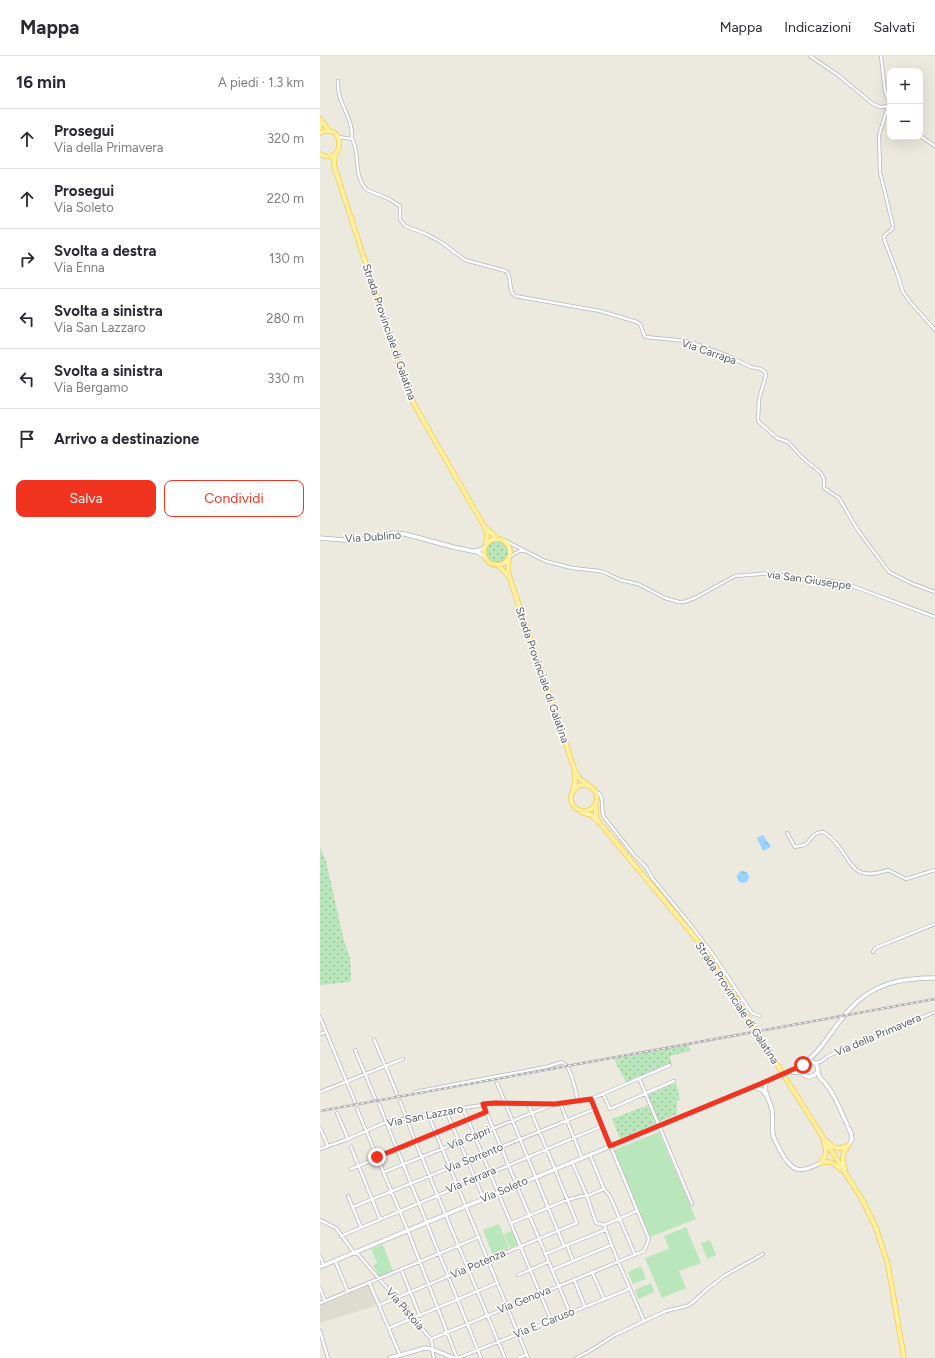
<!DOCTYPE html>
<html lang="it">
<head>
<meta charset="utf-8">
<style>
  body { margin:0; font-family:Figtree,sans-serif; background:#f7f7f7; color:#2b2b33 }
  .controls { position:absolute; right:12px; top:12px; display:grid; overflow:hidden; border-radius:8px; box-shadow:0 4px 16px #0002 }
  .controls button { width:36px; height:36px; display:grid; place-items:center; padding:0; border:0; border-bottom:1px solid #e1e1e2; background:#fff; color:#2b2b33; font:20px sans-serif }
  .stop { position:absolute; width:12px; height:12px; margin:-9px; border:3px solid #f03420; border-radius:50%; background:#fff }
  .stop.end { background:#f03420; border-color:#fff; box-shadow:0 1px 4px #0008 }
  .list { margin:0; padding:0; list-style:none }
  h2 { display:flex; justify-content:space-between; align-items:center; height:52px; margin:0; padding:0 16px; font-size:17px }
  h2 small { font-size:13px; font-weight:400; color:#7c7c81 }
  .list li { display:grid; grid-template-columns:26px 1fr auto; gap:12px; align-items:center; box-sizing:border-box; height:60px; padding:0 16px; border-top:1px solid #e1e1e2 }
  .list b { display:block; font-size:15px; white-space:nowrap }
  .list p { margin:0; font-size:13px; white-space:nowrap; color:#7c7c81 }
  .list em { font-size:13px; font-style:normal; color:#7c7c81 }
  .actions { display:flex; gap:8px; padding:12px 16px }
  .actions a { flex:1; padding:9px 0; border:1px solid #f03420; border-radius:8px; text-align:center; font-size:14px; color:#f03420 }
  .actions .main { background:#f03420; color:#fff }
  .icon { flex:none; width:22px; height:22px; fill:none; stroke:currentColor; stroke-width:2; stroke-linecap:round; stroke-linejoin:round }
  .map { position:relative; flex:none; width:615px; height:1302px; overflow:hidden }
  header { display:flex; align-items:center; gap:24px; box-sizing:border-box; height:56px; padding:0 20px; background:#fff; border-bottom:1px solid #e1e1e2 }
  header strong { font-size:19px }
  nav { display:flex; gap:22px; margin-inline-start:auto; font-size:14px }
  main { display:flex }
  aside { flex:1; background:#fff }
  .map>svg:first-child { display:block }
  .education { fill:#dedbcf }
  .grass { fill:url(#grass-dots) }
  .green { fill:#b9e6ba }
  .water { fill:url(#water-ripples) }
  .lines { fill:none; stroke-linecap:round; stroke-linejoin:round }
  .minor-casing { stroke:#b5b7bd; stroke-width:4 }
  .tertiary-casing { stroke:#b5b7bd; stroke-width:5 }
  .primary-casing { stroke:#f7cb4c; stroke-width:5.5 }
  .minor { stroke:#fff; stroke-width:2.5 }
  .tertiary { stroke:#fff; stroke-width:3.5 }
  .primary { stroke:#fff1a1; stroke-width:4 }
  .rail-casing { stroke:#b1b2b2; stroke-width:2.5 }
  .rail { stroke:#fff; stroke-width:1; stroke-dasharray:3; stroke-linecap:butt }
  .tertiary-bridge-casing { stroke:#b5b7bd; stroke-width:5; stroke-linecap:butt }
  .tertiary-bridge { stroke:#fff; stroke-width:3.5 }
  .route { stroke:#f03420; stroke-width:5 }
  .labels { text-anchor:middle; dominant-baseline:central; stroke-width:3; stroke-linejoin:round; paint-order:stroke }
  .street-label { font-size:11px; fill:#585c61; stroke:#fff }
</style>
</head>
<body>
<header>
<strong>Mappa</strong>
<nav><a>Mappa</a><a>Indicazioni</a><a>Salvati</a></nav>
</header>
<main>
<aside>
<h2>16 min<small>A piedi · 1.3 km</small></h2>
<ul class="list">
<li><svg class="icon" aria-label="ahead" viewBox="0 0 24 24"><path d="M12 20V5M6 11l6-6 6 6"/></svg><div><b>Prosegui</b><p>Via della Primavera</p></div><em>320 m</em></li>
<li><svg class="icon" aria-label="ahead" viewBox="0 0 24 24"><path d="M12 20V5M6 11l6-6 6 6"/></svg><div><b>Prosegui</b><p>Via Soleto</p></div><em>220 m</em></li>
<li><svg class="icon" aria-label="right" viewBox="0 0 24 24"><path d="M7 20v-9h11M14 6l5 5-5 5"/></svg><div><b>Svolta a destra</b><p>Via Enna</p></div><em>130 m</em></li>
<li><svg class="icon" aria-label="left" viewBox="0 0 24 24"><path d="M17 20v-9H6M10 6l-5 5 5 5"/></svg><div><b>Svolta a sinistra</b><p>Via San Lazzaro</p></div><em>280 m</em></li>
<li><svg class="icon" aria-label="left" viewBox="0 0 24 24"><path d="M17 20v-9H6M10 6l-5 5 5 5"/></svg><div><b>Svolta a sinistra</b><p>Via Bergamo</p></div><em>330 m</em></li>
<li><svg class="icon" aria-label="arrive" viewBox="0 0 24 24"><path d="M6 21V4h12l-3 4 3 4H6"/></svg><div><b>Arrivo a destinazione</b></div></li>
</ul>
<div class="actions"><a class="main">Salva</a><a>Condividi</a></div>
</aside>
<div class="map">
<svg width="615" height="1302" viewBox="0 0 615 1302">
  <defs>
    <pattern id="grass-dots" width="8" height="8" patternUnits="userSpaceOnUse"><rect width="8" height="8" fill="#b9e6ba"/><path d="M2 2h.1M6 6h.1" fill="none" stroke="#99be9b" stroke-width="1.8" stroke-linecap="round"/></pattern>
    <pattern id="water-ripples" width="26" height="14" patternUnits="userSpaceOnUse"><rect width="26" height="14" fill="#9cd2ff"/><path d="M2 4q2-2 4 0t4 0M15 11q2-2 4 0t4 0" fill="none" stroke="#82aed2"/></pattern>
  </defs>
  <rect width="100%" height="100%" fill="#ece9df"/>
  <!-- education -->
  <path class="education" d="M49,1229l8,18 -2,1v2l-55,17v-18z"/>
  <!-- grass -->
  <path class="grass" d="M166 496a11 11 0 1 1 22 0a11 11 0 1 1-22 0Z
    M0,791l6,14 18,80 6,17 1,22 -2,2 -29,3z
    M369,989l1,6 -20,5 1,7 -45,19 -12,-23z
    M356,1027l4,17 -3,1v13l-18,8 -12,-28 5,-1z
    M328,1049l8,19 -36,15 -8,-20z"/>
  <!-- green -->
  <path class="green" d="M339,1076l37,87 -46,18 -36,-87z
    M179,1168l10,24 -16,7 -10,-25z
    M366,1171l15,36 -22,8 7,17 -24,10 -17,-40 24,-9 -5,-13z
    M192,1175l6,14 -8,3 -6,-14z
    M390,1184l6,15 -9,4 -6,-16z
    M63,1189l10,26 -14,6 -2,-3 1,-1 -5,-7 4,-3 -6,-14z
    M321,1210l5,13 -13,5 -5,-12z
    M331,1227l3,9 -16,7 -3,-9z"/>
  <!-- water -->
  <path class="water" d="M443,779l8,12 -8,4 -6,-13z
    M417 821a6 6 0 1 1 12 0a6 6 0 1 1-12 0Z"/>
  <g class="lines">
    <!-- minor casing -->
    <g class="minor-casing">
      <path id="minor" d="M490,0l28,19 35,29 7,3 9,-1
        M561,0l4,35 5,13
        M18,25c-1,18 8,27 12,42 2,5 2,11 2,16
        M568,51l-9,28 1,37 13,54c0,7 -9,5 -9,13l13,34 6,19 8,11 24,27
        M600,80l15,10
        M19,81l13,2c9,14 0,36 15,51l22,9 11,7v13l5,7 21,8 15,8 24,18 41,11c7,6 1,19 9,25l85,15 37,11 3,2 5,13 42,4 39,14 25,12 10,2 4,3 1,3 -7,24 -1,21 1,2 18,16 11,4 15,16 18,15 3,6v9l15,10 18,31 32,43 24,12 22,8
        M184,484l41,21 27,7 28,3 8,3 12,6 18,4 27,14 14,4h5l11,-4 40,-22 37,-3 26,6 27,1 22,4 88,33
        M189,501l10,-6h5
        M276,737h3c6,7 1,16 5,24l30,38 12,12 7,12 40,49 21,28 38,57 8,3
        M467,777l8,14c4,-1 9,-1 12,-4 4,-4 7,-11 15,-11 3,0 5,3 8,5 23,20 18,47 58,33l18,9 29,-9
        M553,896l2,-4 60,-24
        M0,961l35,85
        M0,978l6,-2
        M54,983l23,55
        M35,994l20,48
        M496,1007l6,-2 6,-5 107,-44
        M319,1022l53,126
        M177,1027l67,163
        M0,1036l83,-33
        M95,1036l131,-25 16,-5c10,5 13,28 16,39
        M283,1038l7,15 64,-28
        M80,1045l15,40 90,217
        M240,1047l22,55
        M59,1048l102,254
        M163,1048l87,209
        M143,1052l88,212
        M37,1053l51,122 49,127
        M126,1055l38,88
        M17,1057l11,26
        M108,1058l100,244
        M0,1072l8,18
        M31,1091l29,72
        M0,1093l28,-10 38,-17 42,-8 66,-11 61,1 36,-5 79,-34
        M270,1099l14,34 6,7 25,59
        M252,1106l15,34 9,27 8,2
        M31,1113l135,-56
        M64,1116l168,-67
        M28,1140l13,31
        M33,1151l242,-98
        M0,1164l16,8 19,26
        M191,1167l56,-23 15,-4h5l17,-7
        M284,1169l14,36 26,60
        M284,1169l33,-14
        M21,1180l261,-110
        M247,1189l6,16
        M37,1197l74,86c3,7 0,12 3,19
        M225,1198l60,-24
        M0,1200l4,10
        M15,1205l13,31
        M81,1213l19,47
        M232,1214l59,-25
        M272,1216l12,27
        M198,1219l30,-13
        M254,1223l11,28
        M49,1226l31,73
        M0,1232l5,13
        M0,1247l159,-66
        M59,1249l198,-82 -49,-119
        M69,1272l108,-45
        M0,1275l8,27
        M111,1283l213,-88 5,-12 -58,-140
        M138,1302l169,-68 2,-2
        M198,1302l8,-3
        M256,1302l12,-6 27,-17 29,-14 22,-10 21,-5 5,-3 14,-13 18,-14 39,-22"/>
    </g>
    <!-- tertiary casing -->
    <g class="tertiary-casing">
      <path id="tertiary" d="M0,482l24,2 19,-1 31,-6 11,1 48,13 24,5 8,5
        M155,495l5,-1 5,-3
        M483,1009c-3,6 0,11 6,12l6,-2 3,-4c0,-7 -4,-10 -10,-10
        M498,1015c0,6 4,9 8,13 11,14 17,33 25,49l1,6 -3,6
        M468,1016c33,-14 39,-38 61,-62 24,-27 52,-32 86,-32
        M471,1016l12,1
        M447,1025c-5,10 3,19 5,29 1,8 0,17 1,25 2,6 5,11 8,17 11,20 19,22 39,11
        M434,1031l8,3 3,4
        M0,1211l457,-190
        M70,1302l35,-10 7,1 22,9"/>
    </g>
    <!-- primary casing -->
    <g class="primary-casing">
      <path id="primary" d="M0,63l9,12
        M0,66v6
        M0,77c26,-13 25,35 0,21
        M15,98l-1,10 2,8 70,214 9,20 69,120 3,7 -1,12
        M166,472l12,11
        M164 496a13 13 0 1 1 26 0a13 13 0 1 1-26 0Z
        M189,502l-1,11 2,10 65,192v12l-2,7
        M177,509l5,4 7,8
        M255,715l5,8 8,6
        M251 742a13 13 0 1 1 26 0a13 13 0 1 1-26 0Z
        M276,750v10l2,4
        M261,756l10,3 7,6 91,109 16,20 158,251 13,27 12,37 16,93
        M508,1086c7,8 13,7 21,3
        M500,1107c7,-7 7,-13 4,-21
        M501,1107c9,-3 13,0 20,7
        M525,1113c-3,-9 -4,-15 3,-23"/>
    </g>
    <!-- minor -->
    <use href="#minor" class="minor"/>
    <!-- tertiary -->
    <use href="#tertiary" class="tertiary"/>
    <!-- primary -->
    <use href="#primary" class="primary"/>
    <!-- rail casing -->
    <g class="rail-casing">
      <path id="rail" d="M0,1055l615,-112"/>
    </g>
    <!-- rail -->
    <use href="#rail" class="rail"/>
    <!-- tertiary-bridge casing -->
    <g class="tertiary-bridge-casing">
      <path id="tertiary-bridge" d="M457,1021l11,-5"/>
    </g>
    <!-- tertiary-bridge -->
    <use href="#tertiary-bridge" class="tertiary-bridge"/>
  </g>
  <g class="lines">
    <!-- route -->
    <path class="route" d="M57,1101l109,-45 -3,-8 11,-1 61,1 36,-5 19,47 150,-62 43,-19"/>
  </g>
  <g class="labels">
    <!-- street labels -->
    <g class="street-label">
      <text transform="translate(69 276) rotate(71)">Strada Provinciale di Galatina</text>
      <text transform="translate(389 296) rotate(19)">Via Carrapa</text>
      <text transform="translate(53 481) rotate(-4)">Via Dublino</text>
      <text transform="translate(489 524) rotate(8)">via San Giuseppe</text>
      <text transform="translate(222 619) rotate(71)">Strada Provinciale di Galatina</text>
      <text transform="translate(417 947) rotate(57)">Strada Provinciale di Galatina</text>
      <text transform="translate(558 979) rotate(-23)">Via della Primavera</text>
      <text transform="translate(105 1060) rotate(-11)">Via San Lazzaro</text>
      <text transform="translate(149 1082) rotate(-22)">Via Capri</text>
      <text transform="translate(154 1102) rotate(-22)">Via Sorrento</text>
      <text transform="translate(151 1124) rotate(-23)">Via Ferrara</text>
      <text transform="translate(184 1134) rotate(-23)">Via Soleto</text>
      <text transform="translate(158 1208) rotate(-23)">Via Potenza</text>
      <text transform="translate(204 1244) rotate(-22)">Via Genova</text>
      <text transform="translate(85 1253) rotate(49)">Via Pistoia</text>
      <text transform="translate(224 1267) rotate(-22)">Via E. Caruso</text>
    </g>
  </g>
</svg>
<div class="controls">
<button>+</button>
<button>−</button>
</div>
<div class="stop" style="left:483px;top:1009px"></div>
<div class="stop end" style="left:57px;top:1101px"></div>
</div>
</main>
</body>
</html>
